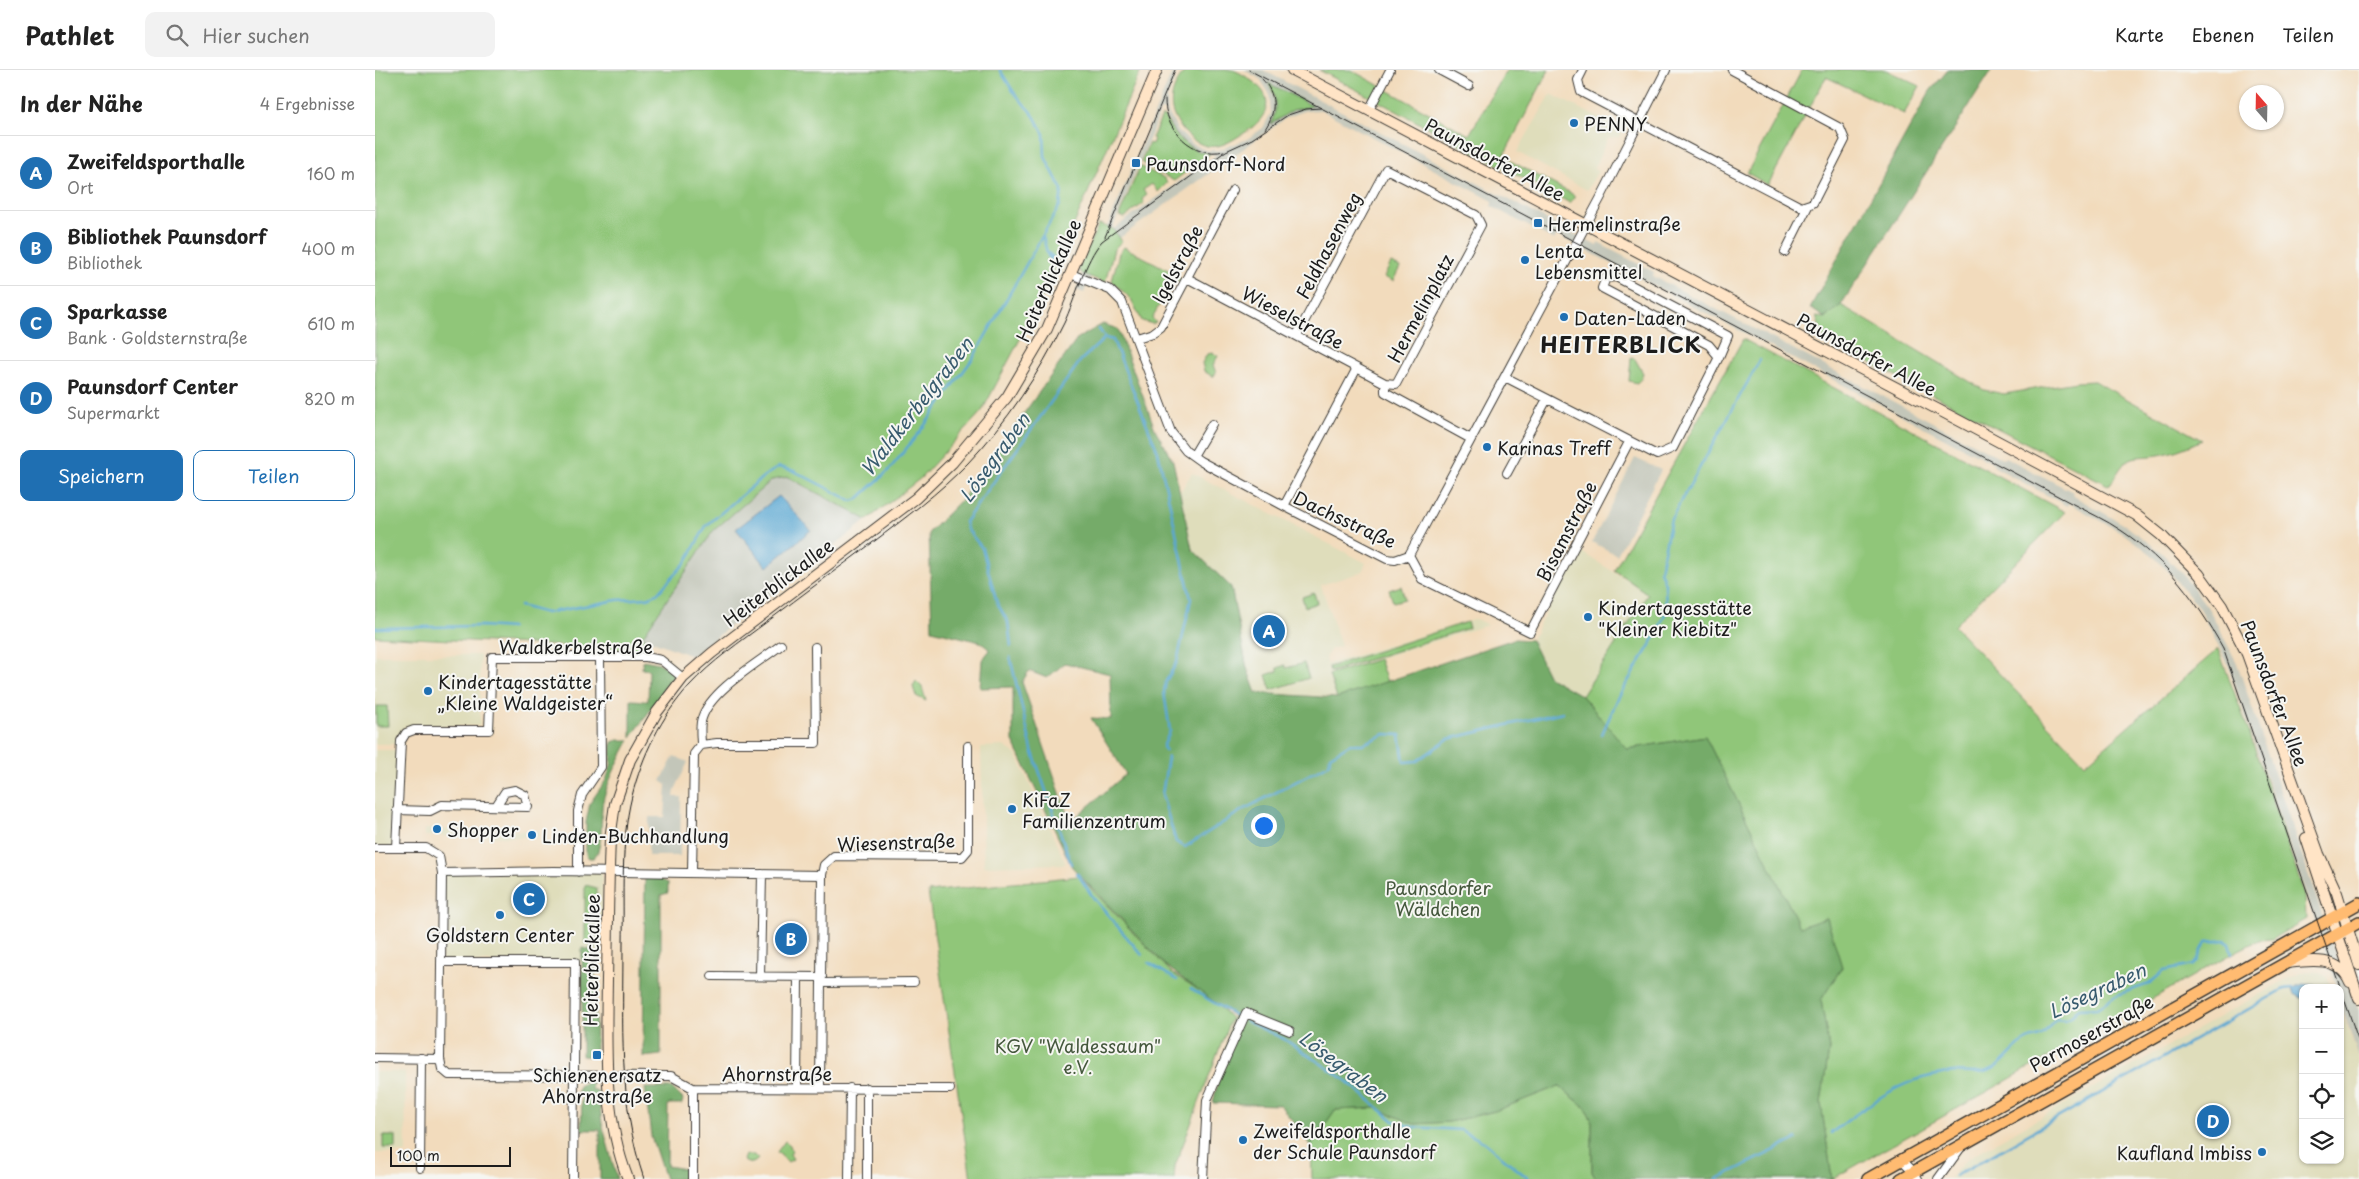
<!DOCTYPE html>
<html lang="de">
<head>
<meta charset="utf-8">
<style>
  body { margin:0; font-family:"Playpen Sans",sans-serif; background:#f2f2f2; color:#222 }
  .controls { position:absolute; right:15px; bottom:15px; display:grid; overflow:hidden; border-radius:10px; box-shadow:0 1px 4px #0004 }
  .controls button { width:45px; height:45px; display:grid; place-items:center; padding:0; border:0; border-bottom:1px solid #e0e0e0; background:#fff; color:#222; font:25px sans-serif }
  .compass { position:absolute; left:1864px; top:15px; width:45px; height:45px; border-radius:50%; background:#fff; box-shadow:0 1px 4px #0004; rotate:340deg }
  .scale { position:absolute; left:15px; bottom:12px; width:121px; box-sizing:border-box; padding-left:5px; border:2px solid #1c1c1c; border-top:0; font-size:14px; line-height:18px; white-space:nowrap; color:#1c1c1c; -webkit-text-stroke:4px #f6f6f2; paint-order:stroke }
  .you { position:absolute; left:888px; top:755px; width:18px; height:18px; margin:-12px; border:4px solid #fff; border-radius:50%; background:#1a73e8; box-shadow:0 0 0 8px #1a73e833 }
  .badge { display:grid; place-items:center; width:32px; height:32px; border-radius:50%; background:#1f6fb2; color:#fff; font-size:16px; font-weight:700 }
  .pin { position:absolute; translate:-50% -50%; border:2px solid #fff; box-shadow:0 1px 5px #0006 }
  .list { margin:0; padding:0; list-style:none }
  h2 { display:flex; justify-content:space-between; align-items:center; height:65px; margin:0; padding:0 20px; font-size:21px }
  h2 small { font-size:16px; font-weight:400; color:#767676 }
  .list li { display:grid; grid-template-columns:32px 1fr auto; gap:15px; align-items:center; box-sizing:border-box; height:75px; padding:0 20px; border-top:1px solid #e0e0e0 }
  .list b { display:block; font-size:19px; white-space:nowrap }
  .list p { margin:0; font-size:16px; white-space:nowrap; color:#767676 }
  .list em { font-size:16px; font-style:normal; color:#767676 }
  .actions { display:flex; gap:10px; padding:15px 20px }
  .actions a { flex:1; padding:11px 0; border:1px solid #1f6fb2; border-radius:10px; text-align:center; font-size:18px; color:#1f6fb2 }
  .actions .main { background:#1f6fb2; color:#fff }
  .icon { flex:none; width:28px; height:28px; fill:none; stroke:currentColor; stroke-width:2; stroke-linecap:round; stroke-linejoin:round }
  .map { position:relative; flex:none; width:1984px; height:1109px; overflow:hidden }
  header { display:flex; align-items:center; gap:30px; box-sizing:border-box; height:70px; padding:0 25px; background:#fff; border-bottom:1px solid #e0e0e0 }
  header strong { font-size:24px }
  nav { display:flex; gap:28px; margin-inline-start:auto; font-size:18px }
  .search { width:350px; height:45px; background:#f2f2f2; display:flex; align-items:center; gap:12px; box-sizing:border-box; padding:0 18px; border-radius:10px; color:#767676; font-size:19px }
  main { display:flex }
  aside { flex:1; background:#fff }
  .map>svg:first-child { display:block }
  .built { fill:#dfddbb }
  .industrial { fill:#c3c6b9; fill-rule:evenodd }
  .green { fill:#90c679; stroke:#56714a }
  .forest { fill:#74ab69; stroke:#486442; fill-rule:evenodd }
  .water { fill:#5aa7d3; stroke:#3b6278 }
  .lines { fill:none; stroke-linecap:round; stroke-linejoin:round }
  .stream { stroke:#5aa7d3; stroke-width:2.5 }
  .street-casing { stroke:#3c3934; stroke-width:10 }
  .secondary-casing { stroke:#3c3934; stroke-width:12 }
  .primary-casing { stroke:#3c3934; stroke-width:14 }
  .street { stroke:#fff; stroke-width:8 }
  .secondary { stroke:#ffe4c6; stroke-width:10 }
  .primary { stroke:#ffbb71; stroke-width:11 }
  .tram { stroke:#1c1c1c; stroke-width:1 }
  .poi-dot { fill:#1f6fb2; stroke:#f6f6f2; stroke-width:2 }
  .labels { text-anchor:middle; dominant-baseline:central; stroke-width:4; stroke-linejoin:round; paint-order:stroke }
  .poi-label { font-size:18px; fill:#1c1c1c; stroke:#f6f6f2; text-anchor:start }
  .street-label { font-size:18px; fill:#1c1c1c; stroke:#f6f6f2 }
  .park-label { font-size:18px; fill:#45583d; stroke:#f6f6f2 }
  .water-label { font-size:19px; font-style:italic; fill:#385b6e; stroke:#f6f6f2 }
  .district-label { font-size:22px; font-weight:bold; letter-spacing:1px; fill:#1c1c1c; stroke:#f6f6f2 }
</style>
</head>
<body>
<header>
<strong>Pathlet</strong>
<div class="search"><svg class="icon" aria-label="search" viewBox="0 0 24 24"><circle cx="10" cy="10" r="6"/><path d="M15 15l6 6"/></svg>Hier suchen</div>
<nav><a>Karte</a><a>Ebenen</a><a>Teilen</a></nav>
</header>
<main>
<aside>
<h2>In der Nähe<small>4 Ergebnisse</small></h2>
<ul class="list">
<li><span class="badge">A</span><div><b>Zweifeldsporthalle</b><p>Ort</p></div><em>160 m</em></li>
<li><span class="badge">B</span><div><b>Bibliothek Paunsdorf</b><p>Bibliothek</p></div><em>400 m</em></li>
<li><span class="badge">C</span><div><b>Sparkasse</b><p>Bank · Goldsternstraße</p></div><em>610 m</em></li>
<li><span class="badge">D</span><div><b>Paunsdorf Center</b><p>Supermarkt</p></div><em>820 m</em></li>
</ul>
<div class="actions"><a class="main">Speichern</a><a>Teilen</a></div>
</aside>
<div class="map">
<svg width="1984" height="1109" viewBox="0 0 1984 1109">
  <rect width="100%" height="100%" fill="#f6f6f2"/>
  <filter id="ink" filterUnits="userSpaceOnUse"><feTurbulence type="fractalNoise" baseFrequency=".02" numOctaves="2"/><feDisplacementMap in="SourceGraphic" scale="10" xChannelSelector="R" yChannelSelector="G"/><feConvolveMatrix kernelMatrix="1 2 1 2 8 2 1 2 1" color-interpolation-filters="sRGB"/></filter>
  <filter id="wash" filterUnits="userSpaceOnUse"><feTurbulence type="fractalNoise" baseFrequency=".0096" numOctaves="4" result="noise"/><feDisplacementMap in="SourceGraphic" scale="20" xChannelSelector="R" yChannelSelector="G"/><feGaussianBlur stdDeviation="1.12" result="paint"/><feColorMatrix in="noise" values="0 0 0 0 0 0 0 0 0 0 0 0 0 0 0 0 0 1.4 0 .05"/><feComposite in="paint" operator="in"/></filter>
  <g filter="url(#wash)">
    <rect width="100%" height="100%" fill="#f2dbbc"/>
    <!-- built -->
    <path class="built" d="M1176,24l72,36 -4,7 -11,1 -14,30 4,3 -11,19 -70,-38z
      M817,403l174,90 -4,9 -41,13 20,61 -10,3 -6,9 2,6 149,-45 12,6 -108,33 8,24 -46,15 -86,-4 -9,-25 -16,-81 -39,-38 -12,-57z
      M1203,480l70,43 -66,103 -33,-19 -18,-36z
      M0,585h105v71h-74l-7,7 -4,11h-20z
      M629,676l12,8 50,110 -82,2 -3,-119z
      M0,680h25l-4,98h-21z
      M50,759l113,2v6l-113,-1z
      M227,802v90h-160v-89z
      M1931,901l14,1 7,5 5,11h-29v172h37v-152l19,50v121h-410l19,-21 317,-178z
      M0,1002h30l1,81h-31z"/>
    <!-- industrial -->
    <path class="industrial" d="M798,0h5l-11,28 1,14 10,19 15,13 13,6h13l28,-11 16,-11 8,-15 -2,-20 -9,-14 -16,-9h19l334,176 1,-3 56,29 -1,4 350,183 2,-2 68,35 -1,3 53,30 36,27 23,24 25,33 28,54 108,319 3,8 3,-1 8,22v47l-19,-56 2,-3 -2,-11 -3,-2 -110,-324 -29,-55 -26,-32 -21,-21 -30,-22 -52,-29 -2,3 -74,-40 1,-2 -437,-229 -3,5 -63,-34 2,-5 -172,-91 -17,1 -18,7 -172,124 -23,34 -7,17 -8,-3 18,-44 9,-9zM894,14l43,22 -19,4 -21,13 4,-19zM786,40l3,1 9,21 12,12 11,7 20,4 -104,75z
      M1260,388l26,12 -44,85 -25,-13z
      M413,407l79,43 -175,136 -50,-19 71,-106 59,-51z
      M299,686l14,6 -13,28 -1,7h7l-1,59h-32l1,-39h16l2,-32 -6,-4z"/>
    <!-- green -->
    <path class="green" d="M0,0h766l-97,224 -62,117 -61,67 -54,42 -79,-43 -16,3 -59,51 -71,106 4,2 -4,11 -267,-14z
      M811,0c14,0 32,0 46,0 6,1 15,7 20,11 29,20 10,43 -13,55 -6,4 -13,8 -21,10 -19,4 -37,-14 -44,-30 -7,-16 1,-34 12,-46z
      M944,0h32l118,65 38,-65h42l-46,87 71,38v3l-4,5z
      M1427,0h84l34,16 -16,28 -78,-37 -58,108 -21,-12z
      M893,13l45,23 -20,4 -22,14c6,-14 6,-28 -3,-41z
      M787,46l3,1c9,19 24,34 45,37l-36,27 -33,-19 8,-19 3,1 2,-5 -2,-1z
      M765,96l24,12 3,5 -9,9 -6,-8 -9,6 4,5 -5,4 2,4 -20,15 -5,-2z
      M724,154l14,5 9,12 -8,8 -9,34 -24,-10 -3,-6z
      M749,177l52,27 4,5v3l-6,-3 -22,39 4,4 -3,2 -11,-3 -11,-22 -19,-18 7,-28z
      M1016,193l9,4 -7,14 -9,-4z
      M1466,235l143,85 20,4 72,-12 18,-1 108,59c-11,5 -22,10 -34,13 -34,9 -37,-7 -57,31l-3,1 -284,-146 -8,-22 9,1z
      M1368,269l322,173 -111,114 131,138 133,-115 30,80 57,167 1,23 -34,20 -13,1 -20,10 -407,229 -11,-76 8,-54 -8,-49 21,-33 -16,-49 -26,10 -95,-192 -78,13 -45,-53 66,-102 -34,-24z
      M838,283l5,3 -5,9 3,8 -3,4 -9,-6 -2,-8 5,-9z
      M1256,288l4,1 8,14 -2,6 -4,4 -8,-2z
      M1026,516l4,13 -12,3 -4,-12z
      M939,523l3,10 -12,4 -3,-10z
      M1092,552l2,6 -139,44 -1,-5z
      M1004,589l8,23 -50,16 -8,-23z
      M929,593l5,15 -38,12 -5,-15 12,-4v-3l7,-3 1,3z
      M541,611l6,6 4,14 -10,-5 -3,-9z
      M1,636h11l1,20h-12z
      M704,806l93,97 33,21 26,24 -56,148 -1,13h-203l-43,-287z
      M210,815l12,3 -2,61 -10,-7z
      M1184,1016l27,22 6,13v51l4,7h-284l-1,-34 24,-35 41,-2 38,16 35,-2 46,-11z
      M8,1066h13v12h-13z
      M410,1071l5,4 2,6 -2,3 3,5 -5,3 -11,-10z
      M370,1085h9l4,4c-4,5 -10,6 -15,1z"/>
    <!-- forest -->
    <path class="forest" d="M1573,0h44l-151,235 -16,13 -15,-10 120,-217z
      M728,254l15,5 37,100 18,32 19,88 39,38 16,81 9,25 81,5 177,-59 17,1 18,37 33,19 45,53 78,-13 95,191 27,-9 15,49 -21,33 8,49 -8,54 11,76h-236l-4,-7v-51l-6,-13 -27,-22 -64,25 -46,11 -35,2 -38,-16 -41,2 -24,35 -31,-40 -67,-2 20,-87 -67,-50 -94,-99 -59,-126v-54l-33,1 2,-28 8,-10 -10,-8 -48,-12 -3,-98 34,-34 115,-160zM690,593l45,11 1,45 -20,-1 35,56 -56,48 -48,-140 7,-11 18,7z
      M268,590l16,3 16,11 -44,64v-38l17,1 1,-31 -7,-1z
      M243,670h12c-10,18 -27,49 -28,69 -1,12 1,43 -9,49h-4l-3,-3v-33l4,-19 16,-23 5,-15 1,-23z
      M278,806l15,7v10l-7,2v160l-18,2 2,-180z
      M207,878l10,2 3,6 1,101 -14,-1z
      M212,1011l5,1 -1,7 7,2 4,32 15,56h-17v-49h-19l1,-36 -5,-1 2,-7z
      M270,1018h27l11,11 -1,5h-14l-1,62 18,3 -1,10h-19l-14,-43z"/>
    <!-- water -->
    <path class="water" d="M404,426l32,34 -44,37 -31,-38z
      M1928,914l12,1 4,3h-16v11l-10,-6 -1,-5z"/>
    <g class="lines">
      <!-- stream -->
      <path class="stream" d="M668,167l5,19 8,8
        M673,183l8,7
        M730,268l8,2 45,112 33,147 -14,63 -11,19 -2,11 6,39 -7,16 3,4
        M145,536l26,7 71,-13 30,-2 10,-4 29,-32 20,-36 58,-50 15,-9 15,4 58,30 6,-2 31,-29 33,-41 51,-71 87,-153 2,-15 -17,-33 -1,-23 -10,-18 -21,-25 -13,-21
        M0,558l107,-2 30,2
        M636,576l-3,-24 -11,-19 -15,-55 -15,-19 -2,-7 116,-162 24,-22 -6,-9
        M635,587l22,93 39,114
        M1227,664l17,-38 36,-59 11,-25 -1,-28 -5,-14 11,-51 89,-159
        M793,687l-6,38 14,47 9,5 56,-36 88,-47 1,-8 20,-12h13l22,-10 15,1 4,27 13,-1 31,-22 115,-27
        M702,803l18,27 47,55
        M774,893l28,17
        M816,919l48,29
        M871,951l38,18 60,40 50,42 18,6 49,3 23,12 45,37
        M1456,1063c30,-22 62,-50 100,-57 7,-1 15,-3 22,-4 12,0 23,3 35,-1 16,-5 24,-23 39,-31 6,-3 12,-2 17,-7 5,-5 7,-10 13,-14 13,3 12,-2 22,-10l18,-1 17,-12 35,-12 15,-13 29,-6 4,-4 9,-19 19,-2 4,4 3,9
        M1580,1106l329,-187 8,-1
        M1342,1109l80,-40"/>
    </g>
  </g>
  <g filter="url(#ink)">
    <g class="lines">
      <!-- street casing -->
      <g class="street-casing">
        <path id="street" d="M1064,0l30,16
          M1208,0l-5,10 3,12 220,115 12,-4 32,-63 -5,-12 -108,-58
          M994,40l21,-40
          M1410,182l23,-46
          M696,204l39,16 12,12 49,130 15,19 14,10 84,45 103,53 8,1 14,-5
          M812,208l198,105 11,1 85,-159 -5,-10 -90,-46 -89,166
          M762,268l16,-5 8,-6 72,-137
          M1130,307l152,78 16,-7 46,-91 -10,-12 -107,-57 4,-10 10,-1 112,59 -9,21
          M1010,313v9l86,47
          M818,386l19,-32
          M1132,403l40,-74
          M909,436l73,-138
          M1034,485l192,-358 65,-127
          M1034,485l13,24 108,53 99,-190
          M326,675c0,-9 -2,-19 1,-27 9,-28 56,-55 79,-73
          M22,740l33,1 12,-6 86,2 -3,-12 -10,-5 -10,2 -9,14
          M0,778h51l13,8 3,17 -2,186
          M21,778l5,-107 5,-8 8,-3h75l3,-73h154l15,3 22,18
          M203,802v-61l4,-16 19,-28 -1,-110
          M67,803l112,-2 268,4 2,-10 10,-9 128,1 6,-7v-104
          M317,803l2,-119 7,-9 16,-2h99l-1,-96
          M67,892h133l-2,217
          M337,906l110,1
          M385,906l2,-102
          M447,913l92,-1
          M0,988l65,1 2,10 7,6 222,1 22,12 257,1
          M422,1018l1,-111
          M445,1018l2,-213
          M1527,1090l12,12 4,7
          M45,1098l1,-110
          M318,1109v-91
          M474,1109l1,-91
          M492,1109v-91
          M828,1109l4,-79 39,-87 44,18
          M1563,1109l24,-33"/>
      </g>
      <!-- secondary casing -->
      <g class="secondary-casing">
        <path id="secondary" d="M917,0l683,359 161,86 25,20 38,39 23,32 25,48 72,200 18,39 22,72
          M1931,768l53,161
          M1913,893c23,-3 51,-7 62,19
          M253,1109c-25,-64 -22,-132 -21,-199 1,-47 1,-94 3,-141l5,-35 15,-44 27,-48 26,-34 29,-25 204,-155 36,-35 55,-66 40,-68 110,-259"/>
      </g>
      <!-- primary casing -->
      <g class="primary-casing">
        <path id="primary" d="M1493,1109l491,-276
          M1526,1109l458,-257"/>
      </g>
      <!-- street -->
      <use href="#street" class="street"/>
      <!-- secondary -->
      <use href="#secondary" class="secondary"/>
      <!-- primary -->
      <use href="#primary" class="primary"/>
      <!-- tram -->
      <path class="tram" d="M874,0l822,433c17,9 35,17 51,28 46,31 74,69 101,117l136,394
        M887,9c14,14 15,33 3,50
        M790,29c-1,30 28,60 59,52
        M730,167l70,-167
        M269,1109c-26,-77 -21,-156 -21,-236 1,-49 -3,-99 9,-147 10,-40 29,-79 57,-110 23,-25 51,-44 79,-65 34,-26 69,-52 104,-78 33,-25 67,-50 96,-80 39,-41 71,-89 96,-140 11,-23 21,-63 38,-82l124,-90 26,-12 36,-24 18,-6 15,-1"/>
    </g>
  </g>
  <!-- markers -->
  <g class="poi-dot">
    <circle cx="1199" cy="53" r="5"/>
    <rect x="756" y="88" width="10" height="10" rx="2.5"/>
    <rect x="1158" y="148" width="10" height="10" rx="2.5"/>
    <circle cx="1150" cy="190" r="5"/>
    <circle cx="1189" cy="247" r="5"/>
    <circle cx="1112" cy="377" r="5"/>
    <circle cx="1213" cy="547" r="5"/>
    <circle cx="53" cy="621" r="5"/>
    <circle cx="637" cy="739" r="5"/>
    <circle cx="62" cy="759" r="5"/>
    <circle cx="157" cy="765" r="5"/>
    <circle cx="125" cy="845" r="5"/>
    <rect x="217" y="980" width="10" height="10" rx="2.5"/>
    <circle cx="868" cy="1070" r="5"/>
    <circle cx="1887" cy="1082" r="5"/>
  </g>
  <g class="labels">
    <!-- poi labels -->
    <g class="poi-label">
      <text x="1209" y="53">PENNY</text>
      <text x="771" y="93">Paunsdorf-Nord</text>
      <text x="1173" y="153">Hermelinstraße</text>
      <text x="1160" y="180">Lenta<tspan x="1160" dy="21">Lebensmittel</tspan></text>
      <text x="1199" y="247">Daten-Laden</text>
      <text x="1122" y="377">Karinas Treff</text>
      <text x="1223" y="537">Kindertagesstätte<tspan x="1223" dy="21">"Kleiner Kiebitz"</tspan></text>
      <text x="63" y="611">Kindertagesstätte<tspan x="63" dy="21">„Kleine Waldgeister“</tspan></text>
      <text x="647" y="729">KiFaZ<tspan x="647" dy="21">Familienzentrum</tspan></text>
      <text x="72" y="759">Shopper</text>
      <text x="167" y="765">Linden-Buchhandlung</text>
      <text x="125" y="864" text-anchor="middle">Goldstern Center</text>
      <text x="222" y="1004" text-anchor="middle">Schienenersatz<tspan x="222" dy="21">Ahornstraße</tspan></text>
      <text x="878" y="1060">Zweifeldsporthalle<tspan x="878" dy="21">der Schule Paunsdorf</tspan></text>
      <text x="1877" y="1082" text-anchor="end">Kaufland Imbiss</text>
    </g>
    <!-- street labels -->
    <g class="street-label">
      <text transform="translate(1120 89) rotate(28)">Paunsdorfer Allee</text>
      <text transform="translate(953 175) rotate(-62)">Feldhasenweg</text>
      <text transform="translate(802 194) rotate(-62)">Igelstraße</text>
      <text transform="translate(673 210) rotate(-66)">Heiterblickallee</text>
      <text transform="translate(1045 238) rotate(-62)">Hermelinplatz</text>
      <text transform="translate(918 247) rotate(28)">Wieselstraße</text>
      <text transform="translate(1492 284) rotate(28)">Paunsdorfer Allee</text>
      <text transform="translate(970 449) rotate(25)">Dachsstraße</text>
      <text transform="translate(1191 461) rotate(-63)">Bisamstraße</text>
      <text transform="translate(403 512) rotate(-37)">Heiterblickallee</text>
      <text x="201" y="576">Waldkerbelstraße</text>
      <text transform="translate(1900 623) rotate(69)">Paunsdorfer Allee</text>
      <text transform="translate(521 772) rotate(-2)">Wiesenstraße</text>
      <text transform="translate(216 890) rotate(-89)">Heiterblickallee</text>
      <text transform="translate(1716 963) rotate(-29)">Permoserstraße</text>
      <text x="402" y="1003">Ahornstraße</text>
    </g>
    <!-- park labels -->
    <g class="park-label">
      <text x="1063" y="817">Paunsdorfer<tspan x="1063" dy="21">Wäldchen</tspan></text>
      <text x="703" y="975">KGV "Waldessaum"<tspan x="703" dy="21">e.V.</tspan></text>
    </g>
    <!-- water labels -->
    <g class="water-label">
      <text transform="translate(541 336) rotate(-52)">Waldkerbelgraben</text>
      <text transform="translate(619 387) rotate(-54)">Lösegraben</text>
      <text transform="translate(1722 920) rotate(-25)">Lösegraben</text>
      <text transform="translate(969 996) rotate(37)">Lösegraben</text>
    </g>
    <!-- district labels -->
    <g class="district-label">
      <text x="1246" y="273">HEITERBLICK</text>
    </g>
  </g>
</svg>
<div class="controls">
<button>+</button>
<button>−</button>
<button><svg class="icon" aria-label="locate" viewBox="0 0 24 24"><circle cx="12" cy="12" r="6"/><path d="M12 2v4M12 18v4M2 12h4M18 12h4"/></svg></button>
<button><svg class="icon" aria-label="layers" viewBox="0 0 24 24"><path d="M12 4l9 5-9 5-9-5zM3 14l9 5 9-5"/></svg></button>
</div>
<svg class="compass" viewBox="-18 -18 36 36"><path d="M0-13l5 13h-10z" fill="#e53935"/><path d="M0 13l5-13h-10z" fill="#767676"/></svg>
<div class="scale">100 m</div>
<div class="you"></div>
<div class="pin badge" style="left:894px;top:561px">A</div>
<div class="pin badge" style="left:416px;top:869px">B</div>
<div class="pin badge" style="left:154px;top:829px">C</div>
<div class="pin badge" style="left:1838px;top:1051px">D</div>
</div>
</main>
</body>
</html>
